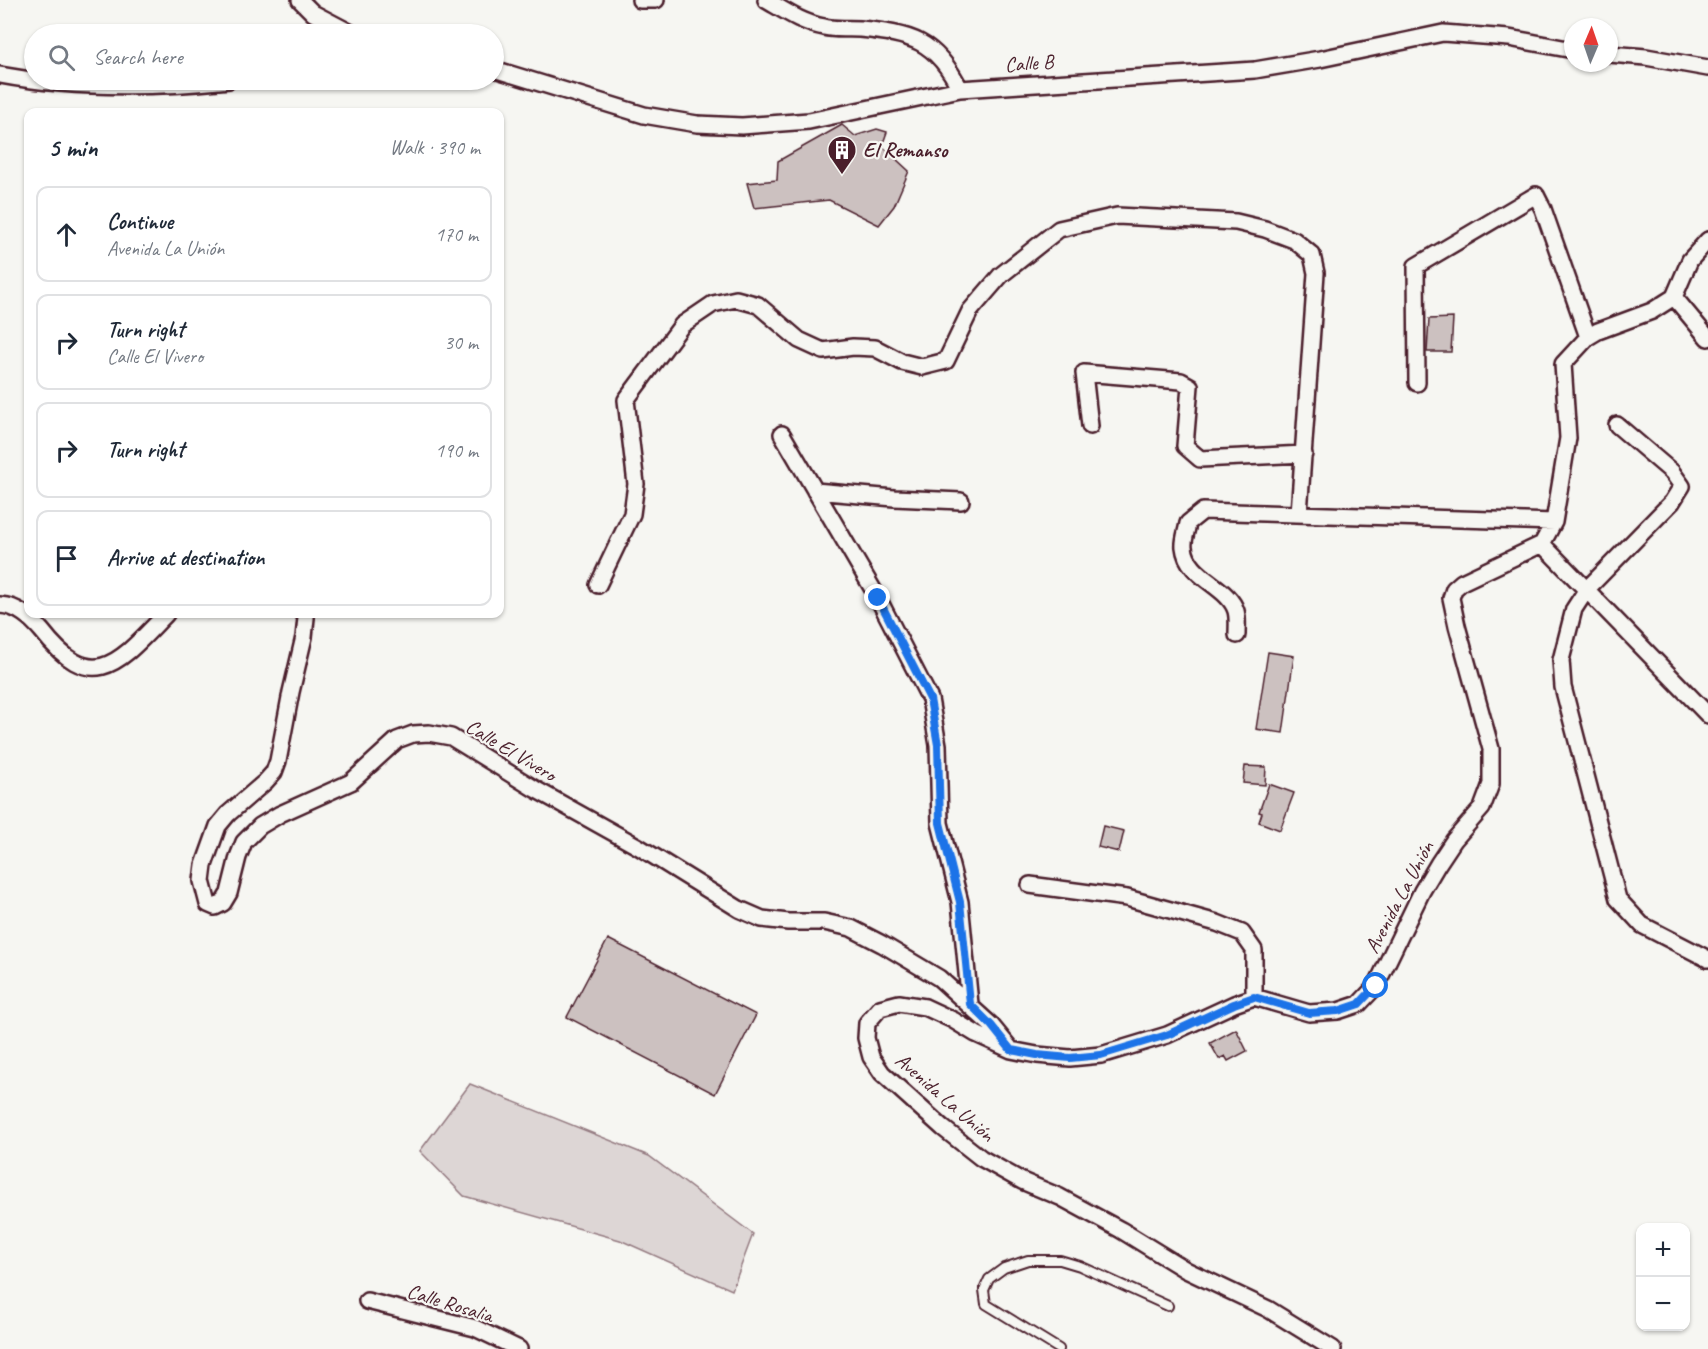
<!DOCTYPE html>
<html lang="en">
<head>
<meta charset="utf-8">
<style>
  body { margin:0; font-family:Caveat,sans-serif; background:#f6f6f7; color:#1f2937 }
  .controls { position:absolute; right:18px; bottom:18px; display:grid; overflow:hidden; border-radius:12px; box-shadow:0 2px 4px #0004 }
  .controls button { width:54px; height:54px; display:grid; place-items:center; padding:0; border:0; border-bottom:2px solid #e0e1e3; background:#fff; color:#1f2937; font:30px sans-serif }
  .compass { position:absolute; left:1564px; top:18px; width:54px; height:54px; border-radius:50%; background:#fff; box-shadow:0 2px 4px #0004; rotate:2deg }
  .stop { position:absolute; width:18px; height:18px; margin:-14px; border:4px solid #1a73e8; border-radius:50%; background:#fff }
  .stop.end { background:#1a73e8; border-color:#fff; box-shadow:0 2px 6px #0008 }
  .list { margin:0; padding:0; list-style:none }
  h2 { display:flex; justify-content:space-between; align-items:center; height:78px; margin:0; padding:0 24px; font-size:26px }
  h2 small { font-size:20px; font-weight:400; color:#747a83 }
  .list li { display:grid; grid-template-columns:39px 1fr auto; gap:18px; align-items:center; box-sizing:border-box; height:96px; margin:0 12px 12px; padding:0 12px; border:2px solid #e0e1e3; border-radius:12px }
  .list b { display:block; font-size:22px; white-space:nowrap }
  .list p { margin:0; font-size:20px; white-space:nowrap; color:#747a83 }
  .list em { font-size:20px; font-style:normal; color:#747a83 }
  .icon { flex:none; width:33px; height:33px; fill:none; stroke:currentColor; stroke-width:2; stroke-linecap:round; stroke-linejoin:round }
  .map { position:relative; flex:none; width:1708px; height:1349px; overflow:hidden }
  .search { position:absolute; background:#fff; box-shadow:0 2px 4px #0004; left:24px; top:24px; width:480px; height:66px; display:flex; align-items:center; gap:15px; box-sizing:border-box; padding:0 21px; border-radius:33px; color:#747a83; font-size:22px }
  .panel { position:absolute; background:#fff; box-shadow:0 2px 4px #0004; left:24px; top:108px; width:480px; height:510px; border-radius:12px }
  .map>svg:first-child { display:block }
  .green { fill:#ddd6d5; stroke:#947a80; stroke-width:1.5 }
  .building { fill:#ccc1c0; stroke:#4a1f2b; stroke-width:1.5 }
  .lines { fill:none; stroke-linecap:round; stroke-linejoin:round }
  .service-casing { stroke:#4a1f2b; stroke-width:12 }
  .minor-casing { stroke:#4a1f2b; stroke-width:20 }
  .service { stroke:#f6f6f2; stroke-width:8 }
  .minor { stroke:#f6f6f2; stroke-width:15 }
  .route { stroke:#1a73e8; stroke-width:8 }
  .labels { text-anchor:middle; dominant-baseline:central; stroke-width:4.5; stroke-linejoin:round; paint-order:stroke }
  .street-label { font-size:21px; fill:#4a1f2b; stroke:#f6f6f2 }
  .poi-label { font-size:21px; font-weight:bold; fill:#4a1f2b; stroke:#f6f6f2; text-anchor:start }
</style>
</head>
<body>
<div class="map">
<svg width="1708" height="1349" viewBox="0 0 1708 1349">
  <rect width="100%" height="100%" fill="#f6f6f2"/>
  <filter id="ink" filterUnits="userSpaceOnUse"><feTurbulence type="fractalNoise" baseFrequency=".0167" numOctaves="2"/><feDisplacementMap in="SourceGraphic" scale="12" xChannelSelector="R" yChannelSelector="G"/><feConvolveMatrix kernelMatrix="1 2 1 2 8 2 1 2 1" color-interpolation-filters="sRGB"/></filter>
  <g filter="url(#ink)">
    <!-- green -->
    <path class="green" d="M470,1084l179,72 104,78 -21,56 -112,-50 -156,-44 -44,-45z"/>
    <!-- building -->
    <path class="building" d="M842,125l13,11 22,-7 10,3 -5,14 27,25 -15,35 -15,19 -50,-25 -75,8 -7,-25 30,-3 1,-19z
      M1453,318l-2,34h-24l2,-33z
      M1268,652l26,4 -11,77 -27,-4z
      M1245,766l21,1 -1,18 -22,-2z
      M1269,784l25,9 -14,37 -21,-8 3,-9 -3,-1z
      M1103,826l21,5 -5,21 -21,-5z
      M608,939l148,76 -41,79 -148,-77z
      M1236,1029l11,22 -19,10 -3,-5 -6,3 -9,-16z"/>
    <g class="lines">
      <!-- service casing -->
      <g class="service-casing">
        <path id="service" d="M1059,1349l-73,-45 -2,-14 5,-11 15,-11 24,-8h32l20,6 88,40"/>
      </g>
      <!-- minor casing -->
      <g class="minor-casing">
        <path id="minor" d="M300,0l13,13 40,21
          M640,0h16
          M766,0c19,11 36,23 58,27 11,3 24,1 36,2 51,5 76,11 100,60
          M1609,54l37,3 62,11
          M494,69l150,46 53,9 45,2 67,-5 151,-32 295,-19 65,-11 123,-26 66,5 64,12
          M0,75c74,14 154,13 229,5
          M1674,297l34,41
          M1417,383l-1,-117 120,-71 7,14 45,128
          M1617,425l55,47 10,14 -10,16 -85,87 -13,20 -13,51 2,27 55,212 24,26 66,34
          M1090,426l-6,-53 97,8 9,5 -5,60 15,13 104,-5
          M782,434l96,164 52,101 8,46 2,78 20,79 10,102
          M815,491l79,7 67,3
          M1542,544l166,171
          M598,585l34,-71 4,-30 -10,-84 56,-75 31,-21 23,-5 22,6 41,35 24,11 30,-4 22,1 27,14 20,5 24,-6 24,-50 31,-36 58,-46 58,-13 119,6 29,7 29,11 18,15 4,18 -17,240
          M0,605c18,1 31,13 42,26 52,67 79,29 124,-17
          M304,614l2,4 -2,19 -13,55 -13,69 -4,11 -9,10 -37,32 -10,12 -14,39 -2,16 6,23 7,3 8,-4 6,-10 9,-36 6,-15 16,-16 20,-12 71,-32 46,-42 16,-6 16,-1 22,4 84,52 104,58 100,62 23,10 26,3h36l27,6 31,16 57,34 52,47 18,22
          M1237,635c0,-8 1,-17 -1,-24 -7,-25 -49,-33 -52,-64 -1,-7 3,-17 4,-24l15,-12 351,11
          M1030,885l97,13 90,25 25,10 12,17v47
          M367,1301l108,27 44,21
          M1333,1349l-65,-40 -82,-39 -65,-40 -61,-33 -38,-16 -41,-23 -38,-30 -61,-55 -11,-16 -5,-19 1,-15 13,-15 19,-5 26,4 28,13 23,14 35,16 26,5 33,3 31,-3 66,-20 67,-31 20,-7 55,16 29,-2 21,-7 17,-18 46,-95 16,-27 16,-24 28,-32 9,-24v-35l-34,-123 -6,-28 3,-9 8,-7 80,-38 12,-22 14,-84 -5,-74 25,-27 10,-6 54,-20 22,-14 16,-37 18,-20"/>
      </g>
      <!-- service -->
      <use href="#service" class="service"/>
      <!-- minor -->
      <use href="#minor" class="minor"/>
    </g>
  </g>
  <g class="lines" filter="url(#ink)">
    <!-- route -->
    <path class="route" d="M878,598l52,101 8,46 2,78 20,79 10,102 21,21 20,25 26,5 33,3 31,-3 66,-20 67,-31 20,-7 55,16 29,-2 21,-7 17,-18"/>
  </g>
  <!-- icons -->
  <defs>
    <g id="building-pin" transform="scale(1.5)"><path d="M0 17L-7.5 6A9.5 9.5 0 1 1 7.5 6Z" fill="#4a1f2b" stroke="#f6f6f2"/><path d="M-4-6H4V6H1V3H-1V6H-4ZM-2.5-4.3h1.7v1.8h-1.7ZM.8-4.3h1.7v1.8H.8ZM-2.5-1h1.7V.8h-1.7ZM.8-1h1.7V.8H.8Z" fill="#fff"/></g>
  </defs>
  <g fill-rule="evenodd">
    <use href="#building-pin" x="842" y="150"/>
  </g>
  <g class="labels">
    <!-- street labels -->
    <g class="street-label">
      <text transform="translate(1029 63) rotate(-4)">Calle B</text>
      <text transform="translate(511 750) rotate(31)">Calle El Vivero</text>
      <text transform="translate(1399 897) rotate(-62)">Avenida La Unión</text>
      <text transform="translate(945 1097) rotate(41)">Avenida La Unión</text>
      <text transform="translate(450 1303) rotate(17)">Calle Rosalia</text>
    </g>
    <!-- poi labels -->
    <g class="poi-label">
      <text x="863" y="150">El Remanso</text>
    </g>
  </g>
</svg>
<div class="controls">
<button>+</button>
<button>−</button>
</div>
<svg class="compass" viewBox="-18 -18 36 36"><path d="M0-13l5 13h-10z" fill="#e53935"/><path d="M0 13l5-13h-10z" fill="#747a83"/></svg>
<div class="stop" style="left:1376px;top:986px"></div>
<div class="stop end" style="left:878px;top:598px"></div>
<div class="search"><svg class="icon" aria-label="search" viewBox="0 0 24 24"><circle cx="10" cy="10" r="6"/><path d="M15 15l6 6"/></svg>Search here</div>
<section class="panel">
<h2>5 min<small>Walk · 390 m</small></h2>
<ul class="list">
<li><svg class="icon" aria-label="ahead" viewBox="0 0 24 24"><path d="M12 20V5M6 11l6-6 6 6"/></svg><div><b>Continue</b><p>Avenida La Unión</p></div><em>170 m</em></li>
<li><svg class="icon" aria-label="right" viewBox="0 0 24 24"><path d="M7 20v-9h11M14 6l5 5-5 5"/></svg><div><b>Turn right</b><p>Calle El Vivero</p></div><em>30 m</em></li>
<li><svg class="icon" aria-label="right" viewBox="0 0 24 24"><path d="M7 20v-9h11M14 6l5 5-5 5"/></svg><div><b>Turn right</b></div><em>190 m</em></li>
<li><svg class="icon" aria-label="arrive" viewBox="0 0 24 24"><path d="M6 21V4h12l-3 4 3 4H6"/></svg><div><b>Arrive at destination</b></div></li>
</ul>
</section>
</div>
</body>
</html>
